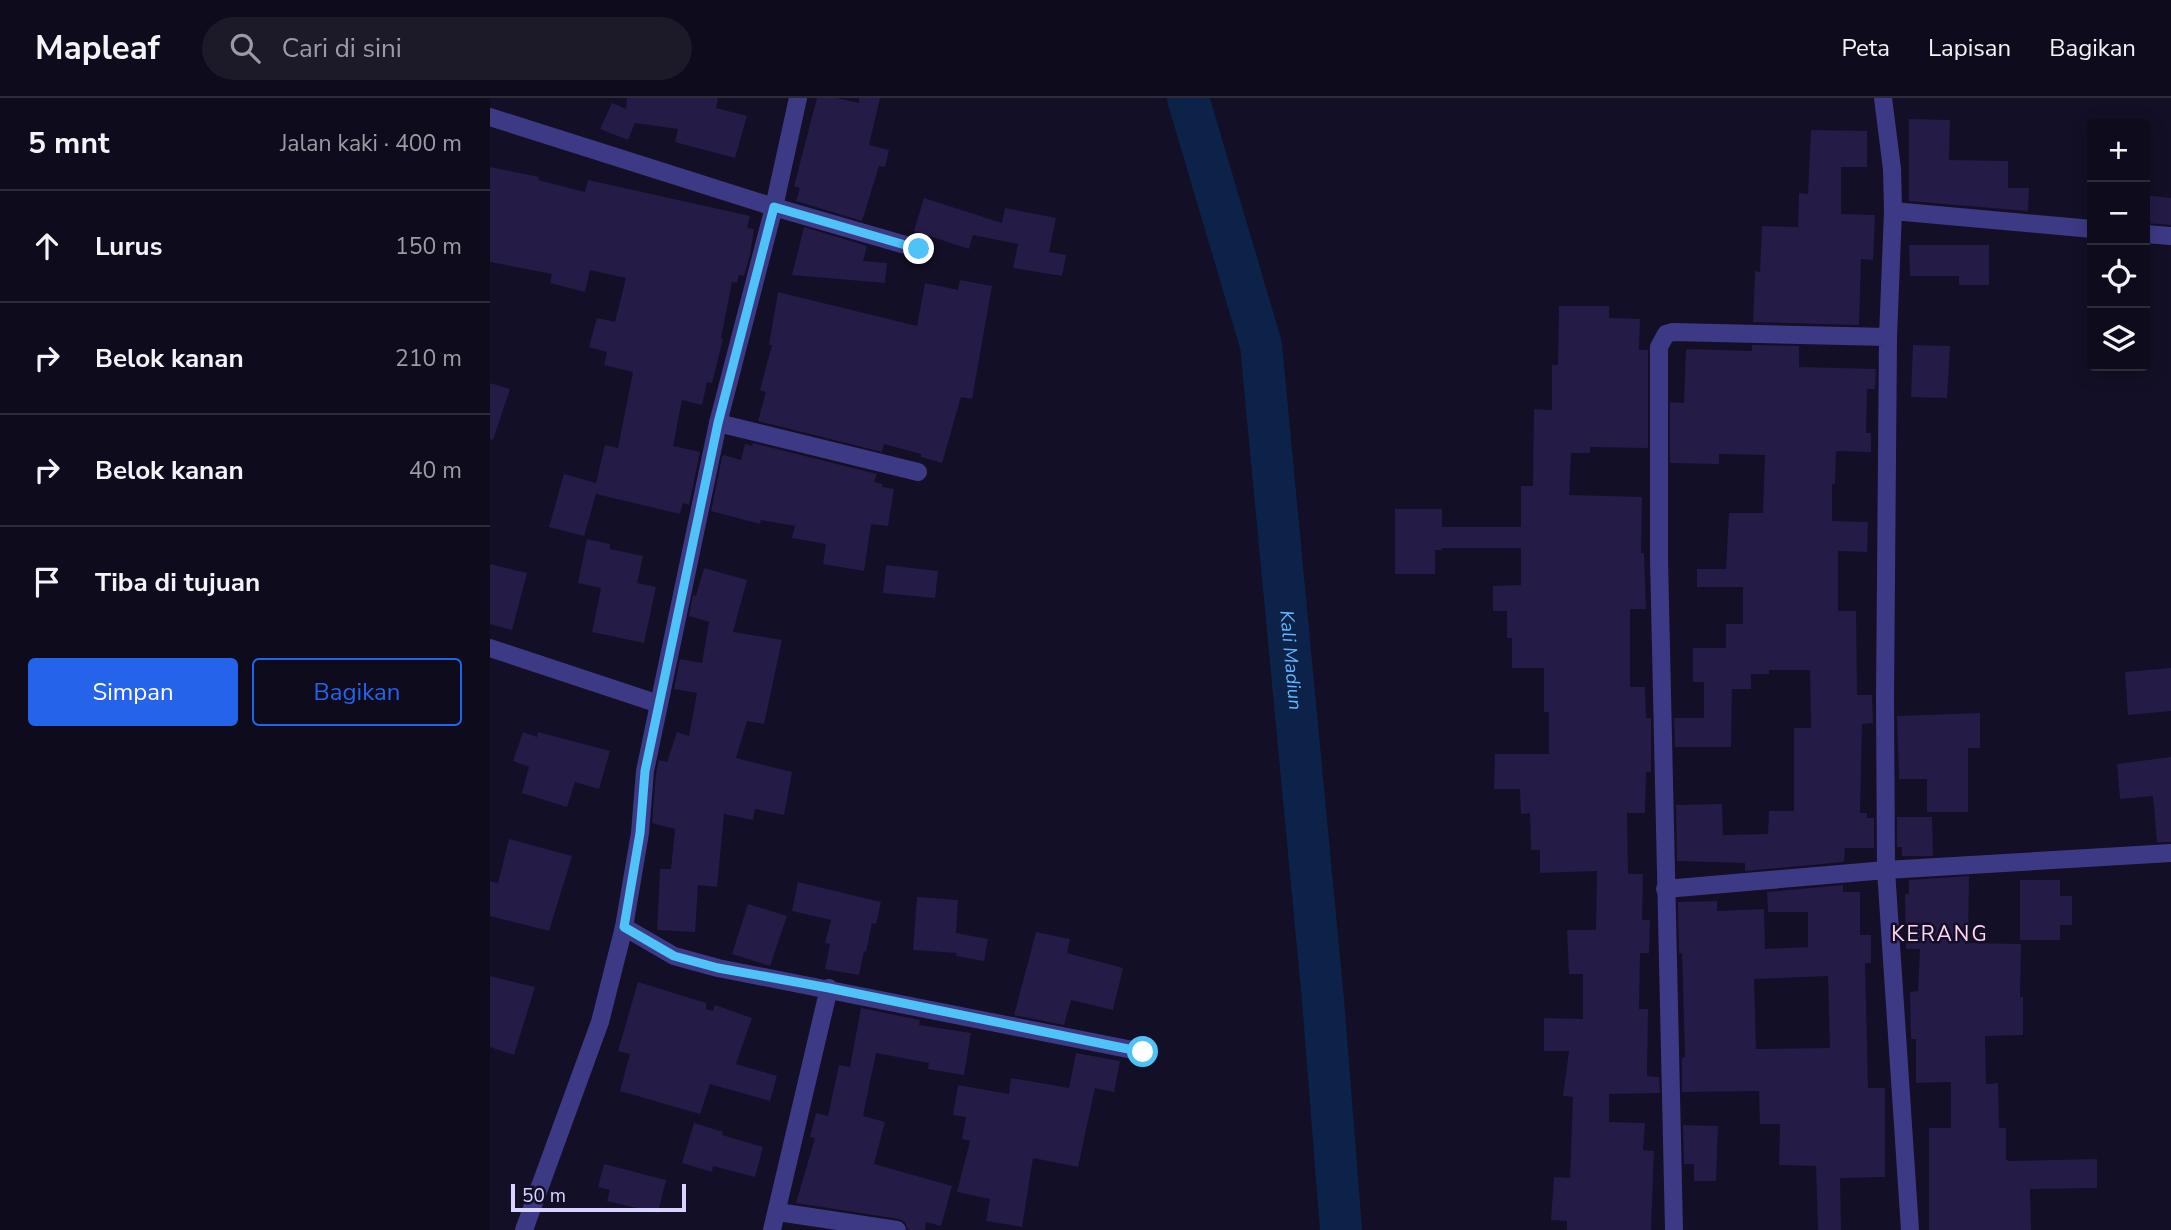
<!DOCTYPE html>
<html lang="id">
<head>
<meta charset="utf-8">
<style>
  body { margin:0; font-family:"Nunito Sans",sans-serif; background:#1c1929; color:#f1f3f6 }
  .controls { position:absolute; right:21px; top:21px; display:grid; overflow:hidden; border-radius:7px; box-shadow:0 4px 18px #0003 }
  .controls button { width:63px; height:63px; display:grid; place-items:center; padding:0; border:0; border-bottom:2px solid #2e2b3b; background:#0e0b1c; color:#f1f3f6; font:35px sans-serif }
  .scale { position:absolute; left:21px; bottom:18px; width:175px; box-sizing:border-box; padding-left:7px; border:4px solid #d9d4ff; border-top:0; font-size:19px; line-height:24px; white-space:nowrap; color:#d9d4ff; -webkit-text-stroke:5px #130f26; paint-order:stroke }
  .stop { position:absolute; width:21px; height:21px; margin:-16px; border:5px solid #4fc3f7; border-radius:50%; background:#fff }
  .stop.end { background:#4fc3f7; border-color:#fff; box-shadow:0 2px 7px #0008 }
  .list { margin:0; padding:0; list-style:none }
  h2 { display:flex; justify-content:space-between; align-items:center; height:91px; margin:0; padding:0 28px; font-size:30px }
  h2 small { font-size:23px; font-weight:400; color:#9b9ba3 }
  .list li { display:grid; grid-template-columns:46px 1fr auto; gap:21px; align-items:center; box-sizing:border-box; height:112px; padding:0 28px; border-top:2px solid #2e2b3b }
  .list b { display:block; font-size:26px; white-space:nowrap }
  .list em { font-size:23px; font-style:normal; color:#9b9ba3 }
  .actions { display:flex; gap:14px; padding:21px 28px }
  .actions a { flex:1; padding:16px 0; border:2px solid #2563eb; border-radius:7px; text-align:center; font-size:24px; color:#2563eb }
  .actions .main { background:#2563eb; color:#fff }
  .icon { flex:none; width:38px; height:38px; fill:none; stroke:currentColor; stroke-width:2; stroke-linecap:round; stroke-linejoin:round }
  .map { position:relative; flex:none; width:1681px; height:1132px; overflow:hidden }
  header { display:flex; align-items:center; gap:42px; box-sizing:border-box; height:98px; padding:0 35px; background:#0e0b1c; border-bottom:2px solid #2e2b3b }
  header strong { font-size:33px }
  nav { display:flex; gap:38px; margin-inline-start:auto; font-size:24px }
  .search { width:490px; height:63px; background:#1c1929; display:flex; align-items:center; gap:18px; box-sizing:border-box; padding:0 24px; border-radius:38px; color:#9b9ba3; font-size:26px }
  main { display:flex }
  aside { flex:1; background:#0e0b1c }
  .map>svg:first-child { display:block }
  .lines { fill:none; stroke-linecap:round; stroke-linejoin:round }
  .river { stroke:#0c2248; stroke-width:42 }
  .building { fill:#241b47; fill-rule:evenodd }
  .minor { stroke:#3d3a85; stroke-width:18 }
  .tertiary { stroke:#3d3a85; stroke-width:18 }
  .route { stroke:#4fc3f7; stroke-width:9 }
  .labels { text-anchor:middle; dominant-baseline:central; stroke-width:5; stroke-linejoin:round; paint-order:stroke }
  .water-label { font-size:19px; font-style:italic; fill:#62b6ff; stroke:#130f26 }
  .quarter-label { font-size:21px; letter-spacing:2px; fill:#ffd6f0; stroke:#130f26 }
</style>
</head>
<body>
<header>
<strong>Mapleaf</strong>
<div class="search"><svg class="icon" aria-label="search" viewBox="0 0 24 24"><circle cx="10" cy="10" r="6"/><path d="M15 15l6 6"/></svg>Cari di sini</div>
<nav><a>Peta</a><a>Lapisan</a><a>Bagikan</a></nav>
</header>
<main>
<aside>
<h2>5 mnt<small>Jalan kaki · 400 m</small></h2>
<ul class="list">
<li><svg class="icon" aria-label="ahead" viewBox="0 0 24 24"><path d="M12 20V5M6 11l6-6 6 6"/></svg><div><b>Lurus</b></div><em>150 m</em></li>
<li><svg class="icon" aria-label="right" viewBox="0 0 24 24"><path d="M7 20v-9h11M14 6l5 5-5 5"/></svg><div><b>Belok kanan</b></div><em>210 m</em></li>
<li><svg class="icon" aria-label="right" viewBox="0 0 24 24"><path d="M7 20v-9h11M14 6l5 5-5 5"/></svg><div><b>Belok kanan</b></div><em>40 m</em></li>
<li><svg class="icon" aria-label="arrive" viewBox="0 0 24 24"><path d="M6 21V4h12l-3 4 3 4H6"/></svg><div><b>Tiba di tujuan</b></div></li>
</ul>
<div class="actions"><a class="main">Simpan</a><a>Bagikan</a></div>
</aside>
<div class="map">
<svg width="1681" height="1132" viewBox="0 0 1681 1132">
  <rect width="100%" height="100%" fill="#130f26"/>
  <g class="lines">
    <!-- river -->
    <path class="river" id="s1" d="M698,0l73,247 62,655 18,230"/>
  </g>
  <!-- building -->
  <path class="building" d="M137,0h91l-2,10 31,8 -12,42 -60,-16 3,-13 -43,-6 -7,17 -28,-11 12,-26 14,6z
    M327,0h20l22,5v-5h21l-11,47 20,5 -4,17 -6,-1 -17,55 -66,-20 4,-13 -6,-2z
    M1419,21l41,1 -1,40 59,1v27h21l-1,23 -119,-10z
    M1321,32l56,1v36h-26v47l34,1 -2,45 -12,-1 -2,66 -106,-3 2,-51 5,1 2,-46 36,1 1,-34 9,1z
    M0,69l49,10 -1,3 47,12 3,-12 162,36 -3,12 7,1 -4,26 -6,21 -5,-1 -2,8 -5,-1 -11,56 2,1 -11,44 -5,-1 -5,23 -20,-5 -9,46 27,6 -11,53 -6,-2 -3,11 -84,-20 -12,42 -35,-9 15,-53 32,9 9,-38 13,3 15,-76 -29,-7 3,-13 -18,-5 8,-29 18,4 11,-44 -36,-8 -5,22 -35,-9 2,-9 -62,-12z
    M1655,97l26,3v27l-26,-2z
    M434,100l78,25 3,-15 51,10 -7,34 17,3 -4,21 -49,-8 5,-24 -45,-9 -4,14 -55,-18z
    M314,129l63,19 -4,15 24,2 -2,20 -93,-8z
    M1419,147h80v40h-30v-9h-49z
    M470,182l32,6 -20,113 -11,-2 -19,66 -21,-6v-3l-37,-10 -2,8 -124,-31 8,-29 -6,-2 12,-45h-3l9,-53 139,34 8,-43 33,7z
    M1069,208h50v12l31,1 -1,31h9v98l-58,-1v6h-19l-2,42 73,2 -1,56h3l2,56h-16v78h15l1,31h5v54h-5l-1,41h-18l1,61h15l-1,46h8l-1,33h-9l-1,56h9l-1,67 12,1 1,16 -51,1v28l36,1 -2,27 11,1 -3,79h-84v-9l-16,-1 3,-43 16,1 3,-81 -10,-1 6,-45h-25v-33l39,1v-45h-14l-2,-44h29l1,-59 -57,2v-23h-9l-1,-37 -9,1 -1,-25h-26l1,-35h54v-42h-5v-44h-32v-30h-5v-27h-14v-25l28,-1v-37h-79v2h-7v24h-40v-65h47v18h79v-41h12l1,-77 18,1v-45h6z
    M1262,247l47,1v21l77,2 -1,20h-8l-1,44h5v19l-35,-1 -1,33h-3v37l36,1 -1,30 -29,-1v60h18l1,84h15l1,28 -11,1 -2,89h7v5h7v30h-29l-1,14 -99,9v-8l-68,-2 -1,-56 46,-1 1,31 45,-1 1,-23h25v-83h17l-1,-58h-41v4h-18v15h-19l-1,58h-56l-1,-29h30v-36h-11v-34h33v-24h17v-37h-46v-18h29l3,-56h34l2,-58 -46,-1v10l-49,-1v-61l14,1 2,-54 66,2z
    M1423,247l37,1 -3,52 -36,-1z
    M0,285l20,6 -17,51 -3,-1z
    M263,345l124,31 -3,8 8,2v3l12,2 -6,37 -17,-2 -7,47 -41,-7 3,-20 -34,-6 3,-12 -34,-6 -1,4 -49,-13 11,-54 2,-2 17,5 4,-16 7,2z
    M97,441l23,5v5l33,7 -6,27 19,4 -12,56 -52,-11 9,-44 -23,-5z
    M0,466l37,9 -15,57 -22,-6z
    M396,467l52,6 -3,27 -52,-5z
    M214,470l43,12 -14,52 49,8 -18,84 -17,-3 -11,37 56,14 -8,43 -29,-6 -2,11 -29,-6 -7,73 -19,-2 -3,47 -38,-2 3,-61h11l4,-40 -23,-6 4,-50 3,-13 8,2 10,-30 12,4 8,-43 -23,-4 6,-30 22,4 7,-41 -20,-6 4,-21 3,1z
    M1681,570v43l-43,4 -3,-43z
    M1490,615v35h-12v64h-41v-33h-28l-2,-63z
    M33,634l14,5 1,-5 72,19 -11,38 -24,-7 -8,25 -45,-14 7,-26 -16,-6z
    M1681,659v85h-14l-4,-46 -33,3 -3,-35z
    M1407,719h35l1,39h-31v-9h-5z
    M19,741l63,17 -23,75 -59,-15v-35l8,2z
    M1479,778l-1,67 53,1 -1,53h3v38l-38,1 1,48 12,-1 1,45h7v31l2,2 89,-2v29l-67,1 1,41h-102v-102h22v-46l-35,1v-44h-5l-1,-47 8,-1 2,-42h-14l-1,-55h4v-14z
    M1530,782h40v16h12v29h-12v15h-40z
    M308,784l83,20 -5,22 -4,-1 -6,29 -2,-1 -5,24 -34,-6 5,-25 -5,-1 6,-23 -39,-9z
    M1353,787v7h17v43h11v28h-6l3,125h17v89l-45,1 1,52h-23l-2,-64 -37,-1 1,-41h-20l-1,-33 -77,1v-34l3,-1 -3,-104h-3l-1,-51 39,-1v10l47,-2 1,40 43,-2v-35h-40l-1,-20zM1338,878l2,72 -74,1 -2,-70z
    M427,799l41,3 -2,33 32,6 -4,22 -28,-5 1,-3 -44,-3z
    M258,806l39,12 -17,50 -38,-12z
    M546,834l34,7 -3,14 56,15 -10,42 -42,-10 -7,25 -50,-10z
    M0,878l45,11 -21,68 -24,-8z
    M148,884l68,21v6l7,2 2,-6 37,13 -16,46 41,12 -7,25 -60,-17 -10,30 -80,-23 10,-37 -12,-3z
    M371,910l59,12 -1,5 52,8 -7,42 -36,-6 1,-6 -53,-10 -13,63 22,6 -11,42 78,22 -11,40 -15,-4 -1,8h-17l-3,-8 -6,-3 -103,-16 19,-65 -5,-1 6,-24 12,3 11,-51 11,2z
    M586,955l44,8 -6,31 -19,-4 -17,79 -45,-9 -11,69 -36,-6 4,-22 -33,-7 13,-51 -8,-2 4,-22 -13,-2 5,-30 51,9 2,-16 58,10z
    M204,1025l29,9 -1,3 41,12 -8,30 -42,-11 -1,6 -30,-9z
    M1193,1027l35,1 -2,55h-22v-17h-10z
    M114,1066l62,16 -8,33 -51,-12 3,-11 -12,-3z"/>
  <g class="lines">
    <!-- minor -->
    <path class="minor" d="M308,0l-24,109 145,42
      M1393,0l9,71 1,42 -5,126 -3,361 1,172 24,360
      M1403,113l199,18
      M1655,136l26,2
      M228,325l200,49
      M0,550l169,56
      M1175,791l221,-19 285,-17
      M134,829l50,29 44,12 425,84
      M288,1114l119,18
      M282,1132l57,-242
      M1184,1132l-15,-671v-212l7,-13 7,-2 215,5"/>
    <!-- tertiary -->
    <path class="tertiary" d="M0,19l284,90 -56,216 -73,348 -5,62 -16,94 -24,95 -76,208"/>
  </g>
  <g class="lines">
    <!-- route -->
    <path class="route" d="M429,151l-145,-42 -56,216 -73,348 -5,62 -16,94 50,29 44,12 111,20 314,64"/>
  </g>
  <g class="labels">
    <!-- water labels -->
    <g class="water-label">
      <text stroke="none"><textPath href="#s1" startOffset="574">Kali Madiun</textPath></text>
    </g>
    <!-- quarter labels -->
    <g class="quarter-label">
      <text x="1450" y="836">KERANG</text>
    </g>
  </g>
</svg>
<div class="controls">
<button>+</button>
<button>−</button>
<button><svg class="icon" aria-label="locate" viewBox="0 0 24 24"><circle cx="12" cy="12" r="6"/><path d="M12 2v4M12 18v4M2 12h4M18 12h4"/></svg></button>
<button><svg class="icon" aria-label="layers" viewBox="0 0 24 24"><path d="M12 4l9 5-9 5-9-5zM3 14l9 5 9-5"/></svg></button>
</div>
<div class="scale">50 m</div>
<div class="stop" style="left:653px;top:954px"></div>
<div class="stop end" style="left:429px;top:151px"></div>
</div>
</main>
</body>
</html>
